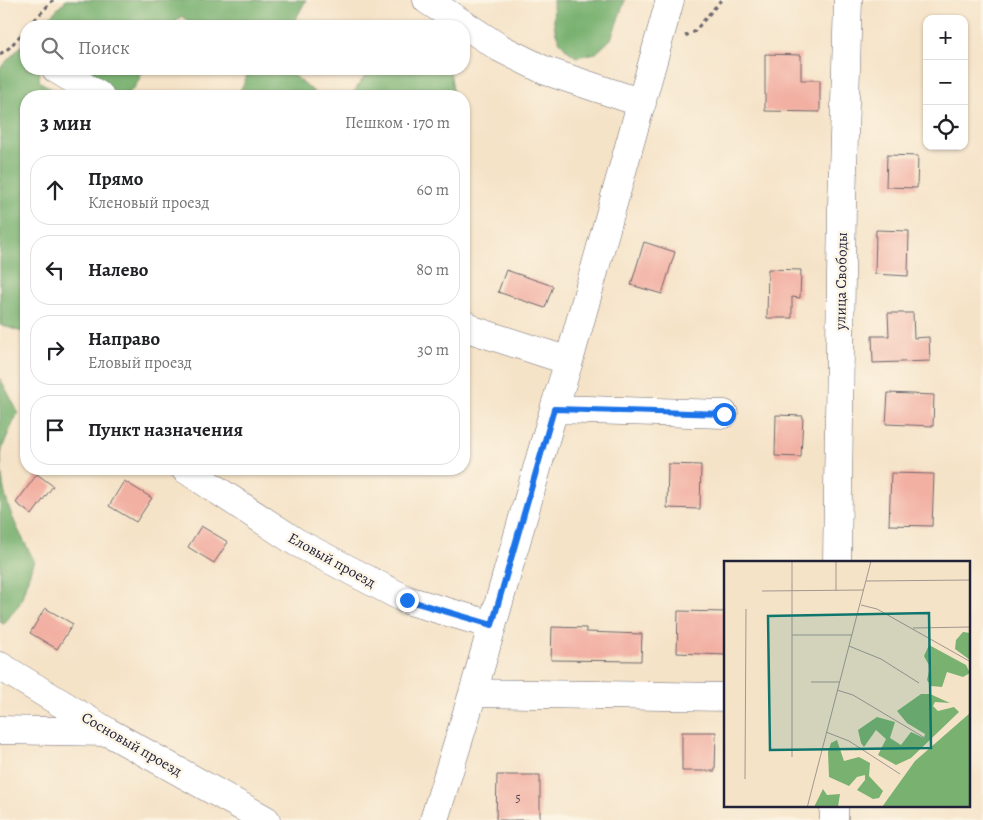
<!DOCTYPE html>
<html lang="ru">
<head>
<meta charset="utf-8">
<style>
  body { margin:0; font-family:Alegreya,serif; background:#f2f2f2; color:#202124 }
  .controls { position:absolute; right:15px; top:15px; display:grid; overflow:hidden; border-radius:10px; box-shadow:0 1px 4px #0004 }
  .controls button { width:45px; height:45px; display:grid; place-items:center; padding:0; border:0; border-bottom:1px solid #e0e0e0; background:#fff; color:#202124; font:25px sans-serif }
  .stop { position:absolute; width:15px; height:15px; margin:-11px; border:4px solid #1a73e8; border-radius:50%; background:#fff }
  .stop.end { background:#1a73e8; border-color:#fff; box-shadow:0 1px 5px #0008 }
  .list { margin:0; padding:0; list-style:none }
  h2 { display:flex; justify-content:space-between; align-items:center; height:65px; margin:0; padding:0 20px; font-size:21px }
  h2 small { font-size:16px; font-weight:400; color:#757577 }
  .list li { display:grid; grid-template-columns:32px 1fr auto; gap:15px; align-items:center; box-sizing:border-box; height:70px; margin:0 10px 10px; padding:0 10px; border:1px solid #e0e0e0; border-radius:20px }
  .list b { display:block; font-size:19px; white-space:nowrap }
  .list p { margin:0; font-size:16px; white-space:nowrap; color:#757577 }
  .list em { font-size:16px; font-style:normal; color:#757577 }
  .icon { flex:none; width:28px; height:28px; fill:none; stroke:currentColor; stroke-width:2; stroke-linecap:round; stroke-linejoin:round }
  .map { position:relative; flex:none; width:983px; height:820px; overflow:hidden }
  .search { position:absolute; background:#fff; box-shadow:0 1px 4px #0004; left:20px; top:20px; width:450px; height:55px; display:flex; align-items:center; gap:12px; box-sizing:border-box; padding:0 18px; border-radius:20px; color:#757577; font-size:19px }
  .panel { position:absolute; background:#fff; box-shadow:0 1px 4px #0004; left:20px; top:90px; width:450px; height:385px; border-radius:20px }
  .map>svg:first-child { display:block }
  .forest { fill:#78b170; stroke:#4d6a56 }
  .building { fill:#f2b0a3 }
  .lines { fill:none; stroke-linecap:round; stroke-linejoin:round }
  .minor-casing { stroke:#6c666c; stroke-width:29 }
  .path { stroke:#6c666c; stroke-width:3; stroke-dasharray:4 4; stroke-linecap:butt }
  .minor { stroke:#fff; stroke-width:28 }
  .route { stroke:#1a73e8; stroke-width:6 }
  .labels { text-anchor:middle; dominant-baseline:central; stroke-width:5; stroke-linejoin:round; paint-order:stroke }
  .number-label { font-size:12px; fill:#564655 }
  .street-label { font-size:15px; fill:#22223b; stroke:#fcf5e5 }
  .inset-road { fill:none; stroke:#a19690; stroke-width:1 }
  .view { fill:#0f766e; fill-opacity:0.15; stroke:#0f766e; stroke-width:2.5 }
  .inset-edge { fill:none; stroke:#22223b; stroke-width:2.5 }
</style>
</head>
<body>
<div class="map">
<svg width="983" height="820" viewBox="0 0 983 820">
  <rect width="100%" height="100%" fill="#fcf5e5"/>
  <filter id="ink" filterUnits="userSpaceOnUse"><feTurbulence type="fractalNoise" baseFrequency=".02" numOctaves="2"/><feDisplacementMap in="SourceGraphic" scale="10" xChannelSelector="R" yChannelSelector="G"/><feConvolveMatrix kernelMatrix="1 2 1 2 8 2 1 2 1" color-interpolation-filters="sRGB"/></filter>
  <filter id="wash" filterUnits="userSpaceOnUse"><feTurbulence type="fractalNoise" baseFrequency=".0096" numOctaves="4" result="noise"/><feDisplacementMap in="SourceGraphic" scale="20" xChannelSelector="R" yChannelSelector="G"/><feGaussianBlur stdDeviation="1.12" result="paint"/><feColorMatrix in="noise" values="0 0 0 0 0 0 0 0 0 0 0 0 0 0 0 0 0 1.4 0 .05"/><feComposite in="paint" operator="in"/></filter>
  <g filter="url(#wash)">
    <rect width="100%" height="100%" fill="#f5e3c8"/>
    <!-- forest -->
    <path class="forest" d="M66,0h240l-14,26h-96l-15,-10 -8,10h-132z
      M553,0h72l-14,39 -15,14 -20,4c-24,-17 -22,-30 -23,-57z
      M26,41v28h14l-1,12 24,15h-37v237l-26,-8v-257z
      M81,69h63c-5,11 -11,27 -26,27z
      M248,69h38l33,27h-82l8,-15z
      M370,69h80l3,23 -2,4h-100z
      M0,378l18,34c-5,13 -15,29 -17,43 -1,43 14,70 33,105l-14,43 -16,21 -4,-2z"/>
    <g id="blocks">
      <!-- building -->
      <path class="building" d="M765,54l36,1v25h19v32l-55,-1z
        M887,155l31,1 -1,32 -31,-1z
        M876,230l33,1 -1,45 -33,-2z
        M644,242l31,10 -13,42 -31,-9z
        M768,269l33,1 -1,28 -8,-1v21h-25z
        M506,270l47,16 -8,22 -47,-16z
        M888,313h25l1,25 15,-1 1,24 -57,2 -1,-27h17z
        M888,393l46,2 -1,31 -47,-2z
        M776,415l27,1 -2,41 -26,-1z
        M668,464l33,1 -1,44 -33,-1z
        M891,473l43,1 -2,52 -43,-1z
        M37,474l16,12 -21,29 -16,-12z
        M124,481l28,17 -16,24 -27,-16z
        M201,526l27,16 -14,21 -26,-16z
        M45,608l28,16 -16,25 -27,-16z
        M678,611l48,1v43l-49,-2z
        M552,627l34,1v4l56,2 -1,27 -90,-1z
        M682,732h34l-1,39h-33z
        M497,775h43v45h-44z"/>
    </g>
  </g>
  <g filter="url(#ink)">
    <use href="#blocks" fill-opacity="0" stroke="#6c666c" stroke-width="1"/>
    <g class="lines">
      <!-- minor casing -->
      <g class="minor-casing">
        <path id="minor" d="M427,0l73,48 46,23 96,32
          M56,69l44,27
          M464,324l9,6 96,31
          M554,409l170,5
          M185,469l111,73 111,58 85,25
          M837,562l5,-357 6,-205
          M0,666l108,66 158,88
          M473,693l253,4
          M0,730l106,2
          M434,820l39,-127 81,-284 15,-48 101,-361
          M834,820v-14"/>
      </g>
      <!-- path -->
      <path class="path" d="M29,26l24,-26
        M685,36l9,-4 27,-32
        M0,54l9,-6 17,-19"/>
      <!-- minor -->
      <use href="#minor" class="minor"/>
    </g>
  </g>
  <g class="lines" filter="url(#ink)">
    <!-- route -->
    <path class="route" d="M407,600l85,25 62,-216 170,5"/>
  </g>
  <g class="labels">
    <!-- number labels -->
    <g class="number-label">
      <text x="518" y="798">5</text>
    </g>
    <!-- street labels -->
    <g class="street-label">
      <text transform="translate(841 281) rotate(-89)">улица Свободы</text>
      <text transform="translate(332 560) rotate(29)">Еловый проезд</text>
      <text transform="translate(132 744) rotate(30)">Сосновый проезд</text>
    </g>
  </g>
  <!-- overview -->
  <g transform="translate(724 561)">
    <rect width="246" height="246" fill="#f5e3c8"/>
    <path d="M239,71l7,1v27l-15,-11 1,-9zM205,84l37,20 4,8 -7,4 -16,-5 -5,15 -11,-1 -4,-6 3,-13 -6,-11zM197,133h9l20,9 -15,-1 -2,4 5,5 16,-4 5,5 -48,46 -15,7 -18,-10 8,-16 -10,-9 -12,17 -3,-4 -3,-13 19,-13 18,5 -5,16 11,7 10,-13 13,6 1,-4 -18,-11 -10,-12zM246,152v94h-88l33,-46zM113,179l7,21 15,-4 11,6 -1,13 14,15 -4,7 -6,1 -16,-9 8,-10v-5l-8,2 -8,9 -20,-9 -1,-25 3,-9zM99,228l4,6 13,-1 -2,13h-24z" fill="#78b170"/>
    <path class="inset-road" d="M68,0v196M142,20l105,-1M38,30l102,-1M112,30v-30M137,44l16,4 94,53M189,67l58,-1M68,74h60M125,85l32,13 38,24M87,121h28M113,129l16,5 72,43M102,171l23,9 51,33M21,218l1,-170M83,247l64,-247"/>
    <path class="view" d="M205,52l2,135 -161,2 -2,-134z"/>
    <rect width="246" height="246" class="inset-edge"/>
  </g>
</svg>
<div class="controls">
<button>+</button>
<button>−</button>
<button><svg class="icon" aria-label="locate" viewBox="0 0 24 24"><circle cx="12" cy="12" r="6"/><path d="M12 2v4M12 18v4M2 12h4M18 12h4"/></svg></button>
</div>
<div class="stop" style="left:724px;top:414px"></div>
<div class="stop end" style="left:407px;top:600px"></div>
<div class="search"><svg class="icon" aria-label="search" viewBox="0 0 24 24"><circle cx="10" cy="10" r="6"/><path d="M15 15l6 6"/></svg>Поиск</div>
<section class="panel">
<h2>3 мин<small>Пешком · 170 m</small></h2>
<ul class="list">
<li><svg class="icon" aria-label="ahead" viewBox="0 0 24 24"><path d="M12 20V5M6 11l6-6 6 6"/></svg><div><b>Прямо</b><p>Кленовый проезд</p></div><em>60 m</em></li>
<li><svg class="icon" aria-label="left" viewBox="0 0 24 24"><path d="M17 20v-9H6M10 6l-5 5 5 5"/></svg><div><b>Налево</b></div><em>80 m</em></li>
<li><svg class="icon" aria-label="right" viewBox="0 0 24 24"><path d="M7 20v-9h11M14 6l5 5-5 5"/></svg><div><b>Направо</b><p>Еловый проезд</p></div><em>30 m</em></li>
<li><svg class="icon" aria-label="arrive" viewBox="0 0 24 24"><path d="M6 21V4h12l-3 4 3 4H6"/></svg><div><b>Пункт назначения</b></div></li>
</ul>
</section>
</div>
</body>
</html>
